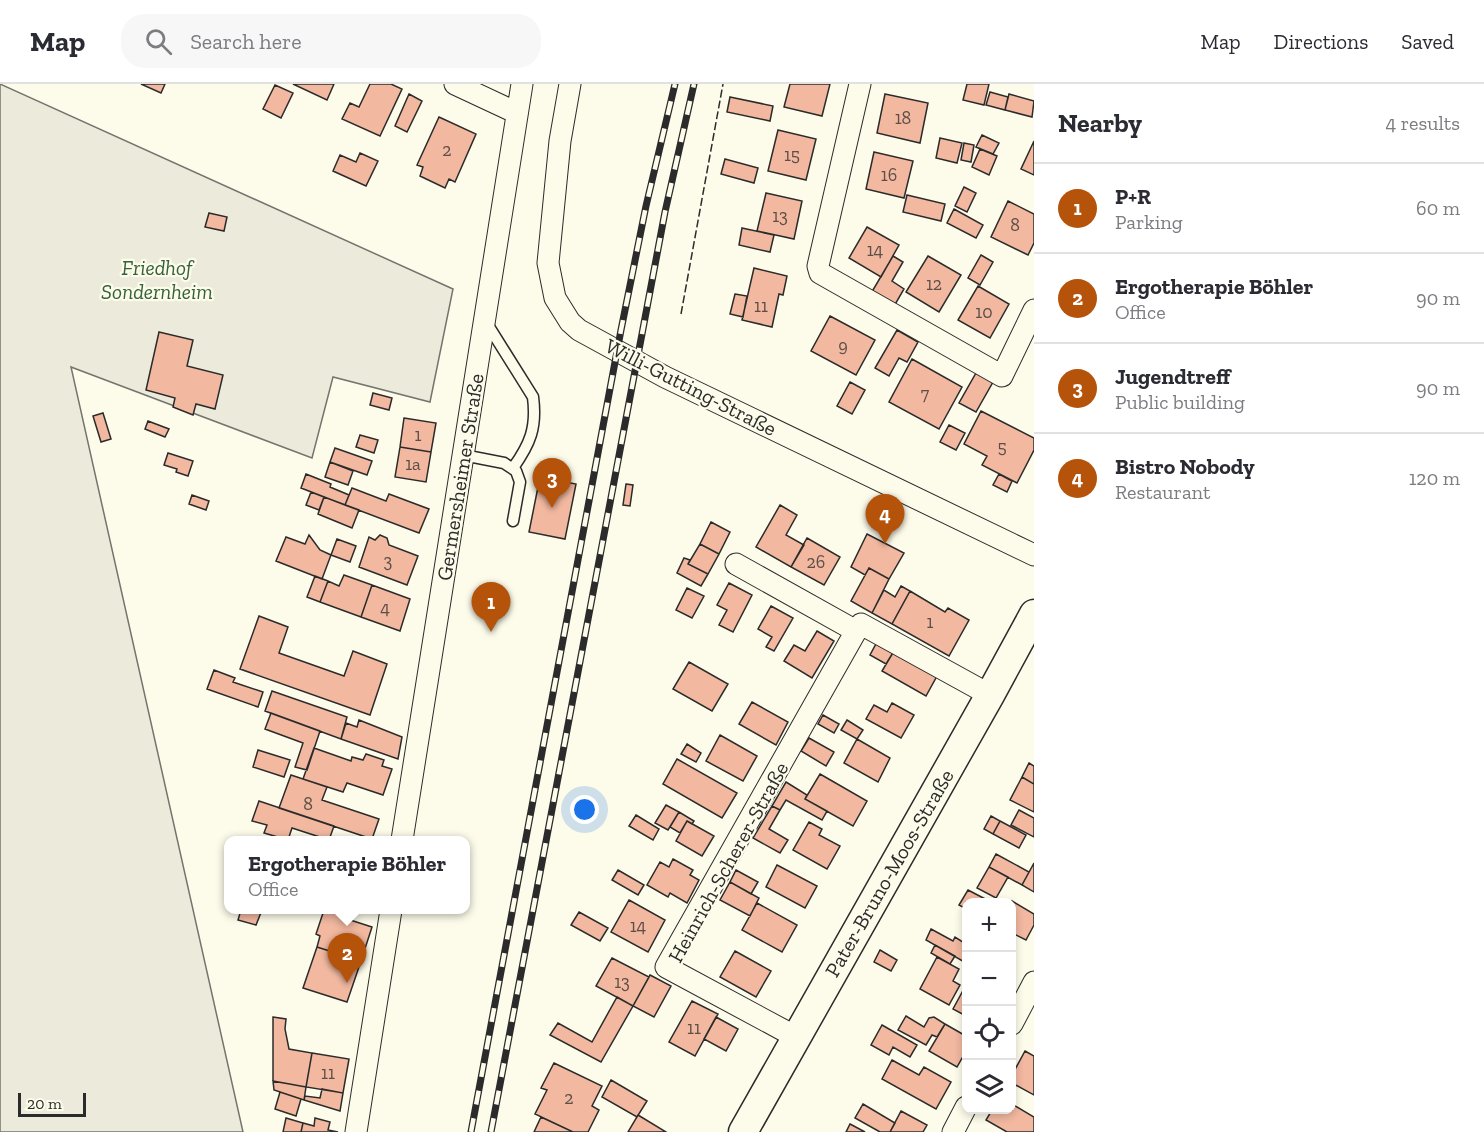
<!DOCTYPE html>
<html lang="en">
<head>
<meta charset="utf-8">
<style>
  body { margin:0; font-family:"Zilla Slab",serif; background:#f7f7f7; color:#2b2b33 }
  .controls { position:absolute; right:18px; bottom:18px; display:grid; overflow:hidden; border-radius:12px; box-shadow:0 3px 9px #0003 }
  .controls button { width:54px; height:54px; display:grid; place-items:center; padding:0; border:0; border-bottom:2px solid #e1e1e2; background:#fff; color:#2b2b33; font:30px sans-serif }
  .scale { position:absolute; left:18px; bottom:15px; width:68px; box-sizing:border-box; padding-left:6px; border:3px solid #2b2b2b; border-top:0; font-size:16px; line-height:21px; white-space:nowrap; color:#2b2b2b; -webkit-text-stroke:4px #fdfbea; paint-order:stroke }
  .you { position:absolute; left:585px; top:726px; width:21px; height:21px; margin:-15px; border:4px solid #fff; border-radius:50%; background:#1a73e8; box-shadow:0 0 0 9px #1a73e833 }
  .badge { display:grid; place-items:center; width:39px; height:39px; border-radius:50%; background:#b45309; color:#fff; font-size:20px; font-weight:700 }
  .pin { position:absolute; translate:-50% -50px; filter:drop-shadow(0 2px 3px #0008) }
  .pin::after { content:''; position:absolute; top:32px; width:21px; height:18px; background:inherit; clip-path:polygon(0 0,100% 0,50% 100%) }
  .popup { position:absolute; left:224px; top:752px; width:246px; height:78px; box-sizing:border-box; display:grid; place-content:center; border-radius:12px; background:#fff; filter:drop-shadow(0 2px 4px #0005); font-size:20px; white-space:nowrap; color:#7c7c81 }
  .popup b { font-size:22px; color:#2b2b33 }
  .popup::after { content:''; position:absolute; left:50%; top:100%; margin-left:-12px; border:12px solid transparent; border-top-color:#fff }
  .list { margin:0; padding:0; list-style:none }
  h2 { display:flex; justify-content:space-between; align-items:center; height:78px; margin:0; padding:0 24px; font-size:26px }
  h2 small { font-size:20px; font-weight:400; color:#7c7c81 }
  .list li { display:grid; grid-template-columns:39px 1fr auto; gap:18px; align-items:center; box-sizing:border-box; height:90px; padding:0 24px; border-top:2px solid #e1e1e2 }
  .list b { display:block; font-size:22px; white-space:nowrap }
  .list p { margin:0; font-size:20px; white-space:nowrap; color:#7c7c81 }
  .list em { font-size:20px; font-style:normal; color:#7c7c81 }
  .icon { flex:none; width:33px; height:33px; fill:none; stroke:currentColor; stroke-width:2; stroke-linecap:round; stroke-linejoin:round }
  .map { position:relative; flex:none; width:1034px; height:1048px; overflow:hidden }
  header { display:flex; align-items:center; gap:36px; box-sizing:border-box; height:84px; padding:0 30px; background:#fff; border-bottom:2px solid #e1e1e2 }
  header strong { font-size:28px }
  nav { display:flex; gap:33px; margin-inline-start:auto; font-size:21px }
  .search { width:420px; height:54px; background:#f7f7f7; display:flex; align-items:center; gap:15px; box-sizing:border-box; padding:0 21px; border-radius:24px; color:#7c7c81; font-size:22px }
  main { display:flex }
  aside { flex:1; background:#fff }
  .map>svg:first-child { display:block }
  .green { fill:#ecebdb; stroke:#74746e; stroke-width:1.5 }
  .building { fill:#f2b8a0; stroke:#2b2b2b; stroke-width:1.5 }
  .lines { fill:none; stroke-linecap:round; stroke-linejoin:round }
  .lane-casing { stroke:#2b2b2b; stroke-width:13 }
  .street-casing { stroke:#2b2b2b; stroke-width:23 }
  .secondary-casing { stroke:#2b2b2b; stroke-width:31 }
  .lane { stroke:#fdfbea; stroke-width:10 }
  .street { stroke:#fdfbea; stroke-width:21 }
  .secondary { stroke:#fdfbea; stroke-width:28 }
  .rail-casing { stroke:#2b2b2b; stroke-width:7 }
  .rail { stroke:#fdfbea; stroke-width:4.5; stroke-dasharray:14; stroke-linecap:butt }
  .fence { stroke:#2b2b2b; stroke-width:1.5; stroke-dasharray:8 3; stroke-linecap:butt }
  .labels { text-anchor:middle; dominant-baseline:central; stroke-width:4.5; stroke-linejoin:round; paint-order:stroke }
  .number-label { font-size:18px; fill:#5d4e48 }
  .park-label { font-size:21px; font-style:italic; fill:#34623c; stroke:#fdfbea }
  .street-label { font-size:21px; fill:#2b2b2b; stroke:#fdfbea }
</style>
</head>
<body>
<header>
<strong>Map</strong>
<div class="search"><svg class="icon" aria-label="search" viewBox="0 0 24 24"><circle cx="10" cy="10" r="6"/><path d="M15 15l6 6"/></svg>Search here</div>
<nav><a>Map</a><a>Directions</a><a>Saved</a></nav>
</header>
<main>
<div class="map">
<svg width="1034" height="1048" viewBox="0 0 1034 1048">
  <rect width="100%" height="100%" fill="#fdfbea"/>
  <!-- green -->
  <path class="green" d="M0,0l453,205 -23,113 -97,-25 -21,81 -241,-91 172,765h-243z"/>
  <!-- building -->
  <path class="building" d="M141,0h24l-4,9z
    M293,0h41l-7,16z
    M370,0h21l11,5 -22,47 -38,-17 8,-16 9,4z
    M790,0h40l-8,32 -38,-9z
    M967,0h22l-5,21 -21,-5z
    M275,1l18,8 -12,25 -18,-9z
    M990,8l18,5 -3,13 -19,-5z
    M409,10l13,7 -15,31 -12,-6z
    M885,10l43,9 -8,40 -43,-10z
    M1009,10l25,7 -2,16 -27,-7z
    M730,13l43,9 -3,15 -43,-9z
    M439,33l37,17 -21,48 -6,-3 -4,9 -25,-12 3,-9 -6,-2z
    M778,46l38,9 -10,41 -38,-9z
    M982,51l17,8 -6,11 -17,-7z
    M940,54l22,5 -5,20 -21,-5z
    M1034,57v34l-13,-6z
    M964,59l10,2 -3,17 -10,-2z
    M980,65l17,7 -8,19 -17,-8z
    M874,68l39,9 -9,37 -38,-9z
    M360,69l18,8 -12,25 -33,-15 7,-16 16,7z
    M725,75l33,9 -4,15 -33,-9z
    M964,103l12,6 -9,19 -12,-6z
    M766,109l36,8 -8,38 -37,-8z
    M907,111l38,9 -4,17 -38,-9z
    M1008,117l26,13v29l-6,12 -37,-18z
    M954,125l29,16 -7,13 -29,-15z
    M209,129l18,4 -3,14 -19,-4z
    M867,143l32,18 -18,32 -32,-19z
    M742,144l32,7 -4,17 -31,-7z
    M981,171l12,7 -13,23 -12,-7z
    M893,172l10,6 -11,19 12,8 -11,19 -23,-13z
    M928,172l33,19 -22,37 -33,-20z
    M754,184l33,8 -4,19 -4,-1 -7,33 -30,-7z
    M978,202l31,18 -19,34 -32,-18z
    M735,210l12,2 -4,21 -13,-3z
    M830,232l45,24 -19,35 -45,-24z
    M897,246l21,12 -11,20 -8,-4 -10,18 -14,-8z
    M159,248l34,8 -6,26 36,9 -8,34 -19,-5 -3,11 -20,-8 2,-9 -29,-8z
    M912,275l50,28 -23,42 -50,-27z
    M976,289l17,9 -17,30 -17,-9z
    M850,298l15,8 -13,24 -15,-8z
    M373,309l19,5 -3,12 -19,-5z
    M981,327l53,27v12l-17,33 -35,-18 5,-9 -23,-12z
    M103,329l8,26 -10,3 -8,-26z
    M404,334l32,5 -5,29 -31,-5z
    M148,337l21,8 -4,8 -20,-8z
    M949,341l16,8 -9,17 -16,-8z
    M360,351l18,5 -4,13 -18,-6z
    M400,363l31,5 -5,30 -31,-5z
    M335,364l37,13 -5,14 -37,-13z
    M168,369l25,8 -5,15 -12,-4 1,-3 -13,-4z
    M330,378l23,9 -5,14 -23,-8z
    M306,390l25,10 -1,3 19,8 -4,10 -44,-17z
    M999,390l13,7 -5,11 -14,-7z
    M540,393l36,7 -11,55 -36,-7z
    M626,400l7,1 -3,21 -7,-1z
    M352,404l34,13 3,-7 40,15 -10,24 -74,-28z
    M311,408l13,5 -5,13 -13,-5z
    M192,411l17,6 -3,9 -17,-6z
    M324,413l35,13 -7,18 -34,-14z
    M780,421l17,10 -11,20 18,10 -13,22 -35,-20z
    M711,438l19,10 -11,22 -19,-10z
    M867,450l37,19 -15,26 -20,-11 -4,7 -14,-8z
    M309,451l11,15 11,5 -9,24 -46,-18 10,-24 19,7z
    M380,451l7,3 2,7 29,11 -11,29 -48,-18 10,-30 6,3z
    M807,454l33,19 -16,28 -33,-18z
    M337,455l19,7 -6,16 -19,-7z
    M700,460l19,10 -11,20 -20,-10z
    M684,474l6,2 -2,4 20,10 -7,12 -24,-13z
    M869,484l20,11 -17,34 -21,-12z
    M344,491l28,10 -11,32 -41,-15 8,-21 11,5z
    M315,492l13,5 -8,21 -13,-5z
    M729,499l23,12 -19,37 -14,-7 8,-15 -10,-5z
    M372,501l38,14 -10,32 -39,-14z
    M901,502l9,5 -18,33 -20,-11 12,-23 11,7z
    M687,504l17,8 -12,22 -16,-8z
    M910,507l35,21 3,-4 21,12 -20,36 -57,-32z
    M771,522l22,12 -19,33 -8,-4 6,-10 -14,-8z
    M259,532l29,11 -9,26 65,23 9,-25 34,13 -17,51 -130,-46z
    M817,547l17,10 -22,37 -28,-17 10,-16 11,6z
    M877,558l17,9 -8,13 -16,-9z
    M894,567l43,25 -11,20 -44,-25z
    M689,578l39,22 -16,27 -39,-22z
    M214,586l21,8 -2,4 30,10 -5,15 -51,-18z
    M272,607l75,26 -6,22 -76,-28z
    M752,618l36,20 -12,23 -37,-21z
    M892,619l22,12 -13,23 -35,-19 8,-14 13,7z
    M271,629l49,18 -13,39 -12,-3 8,-24 -38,-14z
    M823,631l16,9 -5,9 -16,-9z
    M359,636l43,17 -4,22 -57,-20 5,-16 11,4z
    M847,636l16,10 -6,9 -16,-9z
    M720,651l37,21 -14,25 -37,-20z
    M809,654l25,14 -8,14 -25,-15z
    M857,655l33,19 -12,24 -34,-19z
    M687,660l14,9 -5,9 -15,-8z
    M314,664l37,13 1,-4 11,3 3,-6 18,6 -2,6 10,3 -9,26 -36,-12 -4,9 -40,-13z
    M258,666l32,10 -6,17 -31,-10z
    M677,675l60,34 -15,25 -59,-34z
    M1029,679l5,3v18l-12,-7z
    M820,690l47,27 -14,25 -48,-27z
    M291,691l36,12 -5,13 57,19 -7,20 -93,-31z
    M1022,693l12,7v28l-24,-12z
    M786,698l21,13 -2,4 22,12 -5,9 -36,-20 -6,10 -8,-4z
    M259,717l75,25 -5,14 -37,-12 -4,12 -24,-7 3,-8 -15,-4z
    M666,721l13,7 -11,18 -13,-7z
    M772,722l8,4 -11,19 19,11 -8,13 -27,-15z
    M1019,726l15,8v19l-23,-12z
    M679,728l15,9 -2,3 -5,-3 -7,12 -10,-6z
    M636,731l23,14 -6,11 -24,-14z
    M991,732l9,5 -7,13 -9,-5z
    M687,737l27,15 -12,20 -26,-15z
    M1000,737l26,14 -7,13 -26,-14z
    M809,738l13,7 -3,6 21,11 -13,23 -34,-19z
    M996,770l33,18 -7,13 -33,-18z
    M673,775l20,11 -3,5 9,5 -12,23 -17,-10 -2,4 -21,-12 13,-23 9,5z
    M1034,779v29l-12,-7z
    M777,781l40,21 -12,22 -39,-21z
    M989,783l19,10 -12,21 -19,-10z
    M618,786l26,15 -6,10 -26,-15z
    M736,786l22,12 -7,12 -21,-12z
    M730,798l29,16 -9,18 -30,-16z
    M968,806l23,12h-25v7l-7,-4z
    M629,816l36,20 -17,32 -37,-20z
    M1012,817l22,13v11l-8,15 -14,-7z
    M757,819l40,22 -15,27 -40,-22z
    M241,826h21l-6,15 -18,-5z
    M324,826h23l-3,8 28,9 -11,34 -44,-14 3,-11 -4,-2z
    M579,828l29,16 -8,13 -29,-16z
    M931,845l22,12 2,-4 11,7v19l-40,-23z
    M935,861l20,11 -5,8 -19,-11z
    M317,863l44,14 -14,41 -44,-14z
    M880,866l17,10 -6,11 -17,-9z
    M735,867l36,20 -15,26 -36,-20z
    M937,873l22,12 -6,12 7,4 -11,20 -29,-16z
    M612,874l37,19 -16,29 -37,-20z
    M650,891l21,11 -17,31 -21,-11z
    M966,901v31l-13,-7z
    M617,913l16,9 -32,56 -51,-27 8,-12 34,19z
    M692,917l26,13 -23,42 -26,-14z
    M906,932l18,11 5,-9 5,-1 11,7 -8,13 -5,-2 -6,10 -28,-15z
    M273,933l13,2 -1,10 4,20 23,4 -6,34 -33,-6z
    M716,933l22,12 -12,22 -22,-12z
    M945,940l21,12v15l-9,16 -28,-16z
    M882,941l35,20 -7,12 -17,-10 -4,8 -18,-10z
    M1025,967l9,5v39l-22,-12v-8z
    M312,969l37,6 -6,34 -37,-6z
    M892,976l27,15 5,-8 27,15 -15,27 -54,-30z
    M554,979l48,23 -10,20 7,4 -11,22h-15l-38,-18 12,-24 -6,-2z
    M611,996l36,21 -10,16 -35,-20z
    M273,997l33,6 -2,13 -30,-10z
    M322,1005l21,4 -3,18 -36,-11 1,-4 15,2z
    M280,1008l21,7 -5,17 -21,-7z
    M863,1020l32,19 -5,9h-10l-25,-14z
    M1012,1020l22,13v15h-27l-21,-12 6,-10h20z
    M901,1027l26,14 -4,7h-33z
    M638,1031l28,17h-38z
    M541,1033l32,15h-39z
    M286,1034l17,5 -2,9h-18z
    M315,1034l15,4 -2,8 10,2h-37l2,-9 11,3z
    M850,1040l15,8h-19z"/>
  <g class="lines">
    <!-- lane casing -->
    <g class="lane-casing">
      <path id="lane" d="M486,238l47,75c4,31 -3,47 -20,71
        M463,371l41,8 12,8 4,11 -7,39"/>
    </g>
    <!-- street casing -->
    <g class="street-casing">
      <path id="street" d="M455,0l62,29
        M570,0l-10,57 -12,122 7,35 15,24 9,8 86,47 369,178
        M860,0l-42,182 2,7 182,103 32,-66
        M736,480l120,67
        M402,756l120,-756
        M1012,940l22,-42
        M796,953l-130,-70 190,-336 5,-7 129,71
        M356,1048l35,-222
        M953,1048l13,-25"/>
    </g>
    <!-- secondary casing -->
    <g class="secondary-casing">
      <path id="secondary" d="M743,1048l247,-437 44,-81"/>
    </g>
    <!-- lane -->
    <use href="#lane" class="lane"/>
    <!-- street -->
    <use href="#street" class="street"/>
    <!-- secondary -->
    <use href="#secondary" class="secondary"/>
    <!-- rail casing -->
    <g class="rail-casing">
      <path id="rail" d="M471,1048l150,-802 25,-124 29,-122
        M491,1048l151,-798 23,-122 29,-128"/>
    </g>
    <!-- rail -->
    <use href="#rail" class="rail"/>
    <!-- fence -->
    <path class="fence" d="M681,230l42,-230"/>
  </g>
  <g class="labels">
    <!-- number labels -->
    <g class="number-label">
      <text x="903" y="34">18</text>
      <text x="447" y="66">2</text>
      <text x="792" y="71">15</text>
      <text x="889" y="91">16</text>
      <text x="780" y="132">13</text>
      <text x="1015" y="141">8</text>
      <text x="875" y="166">14</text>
      <text x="934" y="200">12</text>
      <text x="761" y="222">11</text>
      <text x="984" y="228">10</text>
      <text x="843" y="262">9</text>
      <text x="925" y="310">7</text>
      <text x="418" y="351">1</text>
      <text x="1002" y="363">5</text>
      <text x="413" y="380">1a</text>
      <text x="388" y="477">3</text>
      <text x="816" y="478">26</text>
      <text x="385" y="524">4</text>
      <text x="930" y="538">1</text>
      <text x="308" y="720">8</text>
      <text x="638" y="842">14</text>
      <text x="622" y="898">13</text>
      <text x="694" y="944">11</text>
      <text x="328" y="989">11</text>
      <text x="569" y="1014">2</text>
    </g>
    <!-- park labels -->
    <g class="park-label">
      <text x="157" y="183">Friedhof<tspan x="157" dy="24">Sondernheim</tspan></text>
    </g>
    <!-- street labels -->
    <g class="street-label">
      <text transform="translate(691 303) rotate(27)">Willi-Gutting-Straße</text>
      <text transform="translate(460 393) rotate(-81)">Germersheimer Straße</text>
      <text transform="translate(728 778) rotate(-61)">Heinrich-Scherer-Straße</text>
      <text transform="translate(889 789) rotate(-60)">Pater-Bruno-Moos-Straße</text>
    </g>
  </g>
</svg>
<div class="controls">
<button>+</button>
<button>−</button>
<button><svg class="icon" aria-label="locate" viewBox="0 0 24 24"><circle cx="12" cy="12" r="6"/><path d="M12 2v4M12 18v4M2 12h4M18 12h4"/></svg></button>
<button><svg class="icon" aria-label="layers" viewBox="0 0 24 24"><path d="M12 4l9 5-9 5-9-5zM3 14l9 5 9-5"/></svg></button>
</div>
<div class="scale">20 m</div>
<div class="you"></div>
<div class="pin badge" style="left:491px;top:548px">1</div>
<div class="pin badge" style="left:347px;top:899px">2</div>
<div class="popup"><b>Ergotherapie Böhler</b>Office</div>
<div class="pin badge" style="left:552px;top:424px">3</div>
<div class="pin badge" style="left:885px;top:460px">4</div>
</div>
<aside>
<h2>Nearby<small>4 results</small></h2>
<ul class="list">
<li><span class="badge">1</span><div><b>P+R</b><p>Parking</p></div><em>60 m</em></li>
<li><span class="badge">2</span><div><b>Ergotherapie Böhler</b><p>Office</p></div><em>90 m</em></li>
<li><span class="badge">3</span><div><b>Jugendtreff</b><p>Public building</p></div><em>90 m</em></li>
<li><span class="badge">4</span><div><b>Bistro Nobody</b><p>Restaurant</p></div><em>120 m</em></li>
</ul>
</aside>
</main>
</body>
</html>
